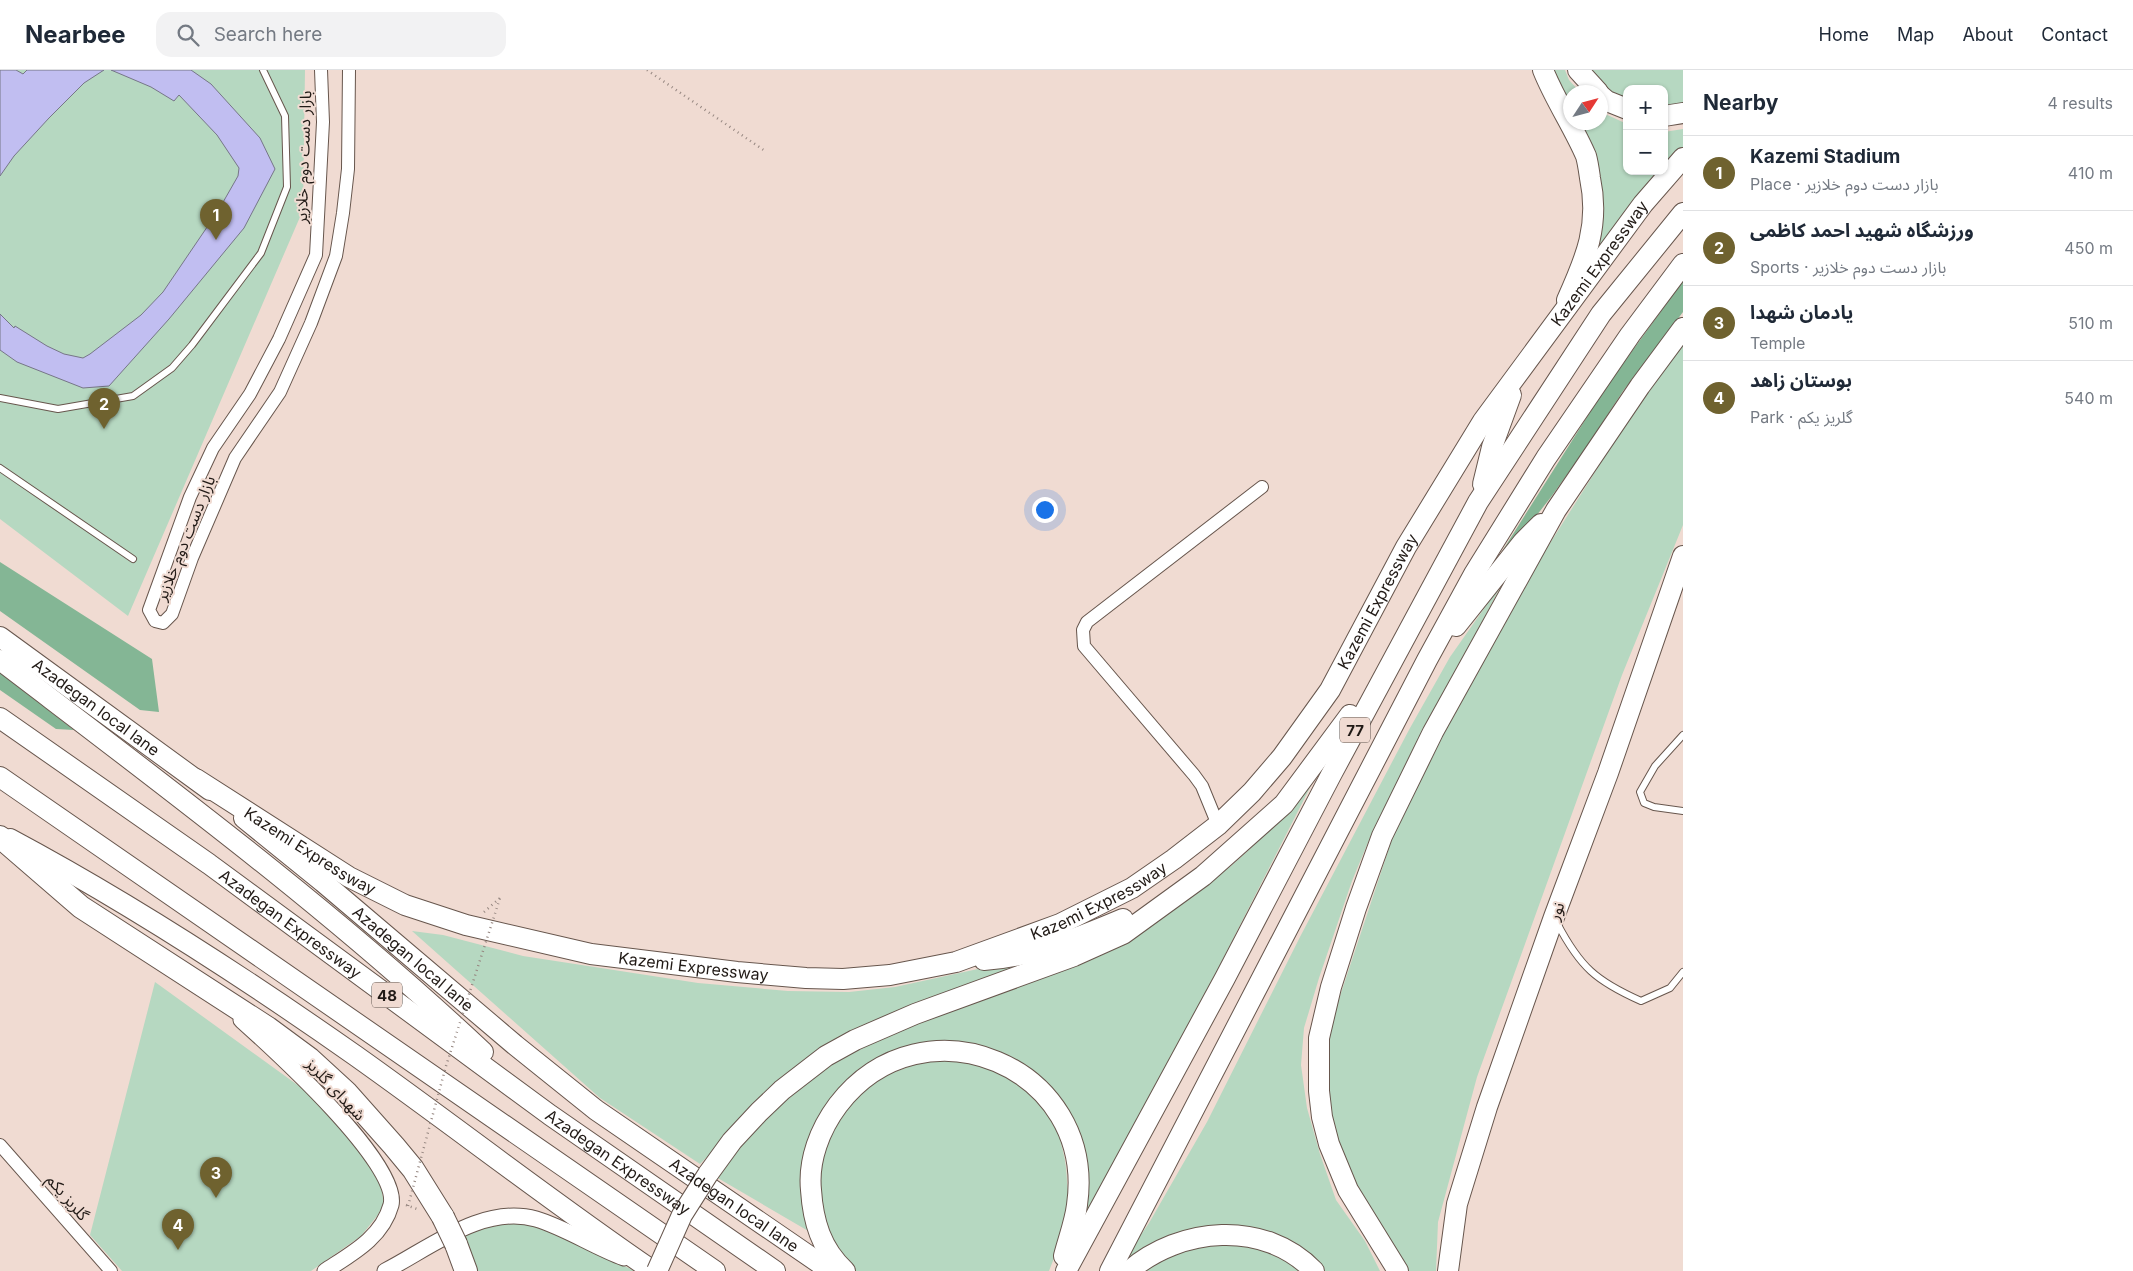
<!DOCTYPE html>
<html lang="en">
<head>
<meta charset="utf-8">
<style>
  body { margin:0; font-family:Inter,"Noto Sans Arabic",sans-serif; background:#f2f2f3; color:#1f2937 }
  .controls { position:absolute; right:15px; top:15px; display:grid; overflow:hidden; border-radius:10px; box-shadow:0 1px 4px #0004 }
  .controls button { width:45px; height:45px; display:grid; place-items:center; padding:0; border:0; border-bottom:1px solid #e0e1e3; background:#fff; color:#1f2937; font:25px sans-serif }
  .compass { position:absolute; left:1563px; top:15px; width:45px; height:45px; border-radius:50%; background:#fff; box-shadow:0 1px 4px #0004; rotate:54deg }
  .you { position:absolute; left:1044px; top:439px; width:18px; height:18px; margin:-12px; border:4px solid #fff; border-radius:50%; background:#1a73e8; box-shadow:0 0 0 8px #1a73e833 }
  .badge { display:grid; place-items:center; width:32px; height:32px; border-radius:50%; background:#6f622f; color:#fff; font-size:16px; font-weight:700 }
  .pin { position:absolute; translate:-50% -41px; filter:drop-shadow(0 1px 2px #0008) }
  .pin::after { content:''; position:absolute; top:26px; width:18px; height:15px; background:inherit; clip-path:polygon(0 0,100% 0,50% 100%) }
  .list { margin:0; padding:0; list-style:none }
  h2 { display:flex; justify-content:space-between; align-items:center; height:65px; margin:0; padding:0 20px; font-size:21px }
  h2 small { font-size:16px; font-weight:400; color:#747a83 }
  .list li { display:grid; grid-template-columns:32px 1fr auto; gap:15px; align-items:center; box-sizing:border-box; height:75px; padding:0 20px; border-top:1px solid #e0e1e3 }
  .list b { display:block; font-size:19px; white-space:nowrap }
  .list p { margin:0; font-size:16px; white-space:nowrap; color:#747a83 }
  .list em { font-size:16px; font-style:normal; color:#747a83 }
  .icon { flex:none; width:28px; height:28px; fill:none; stroke:currentColor; stroke-width:2; stroke-linecap:round; stroke-linejoin:round }
  .map { position:relative; flex:none; width:1683px; height:1201px; overflow:hidden }
  header { display:flex; align-items:center; gap:30px; box-sizing:border-box; height:70px; padding:0 25px; background:#fff; border-bottom:1px solid #e0e1e3 }
  header strong { font-size:24px }
  nav { display:flex; gap:28px; margin-inline-start:auto; font-size:18px }
  .search { width:350px; height:45px; background:#f2f2f3; display:flex; align-items:center; gap:12px; box-sizing:border-box; padding:0 18px; border-radius:15px; color:#747a83; font-size:19px }
  main { display:flex }
  aside { flex:1; background:#fff }
  .map>svg:first-child { display:block }
  .green { fill:#b6d8c1 }
  .forest { fill:#84b695 }
  .building { fill:#c1bef1; stroke:#767687 }
  .lines { fill:none; stroke-linecap:round; stroke-linejoin:round }
  .service-casing { stroke:#67564d; stroke-width:8 }
  .minor-casing { stroke:#67564d; stroke-width:14 }
  .tertiary-casing { stroke:#67564d; stroke-width:17 }
  .primary-casing { stroke:#67564d; stroke-width:22 }
  .trunk-casing { stroke:#67564d; stroke-width:22 }
  .motorway-casing { stroke:#67564d; stroke-width:24 }
  .path { stroke:#968781; stroke-width:2.5; stroke-dasharray:1 4; stroke-linecap:butt }
  .service { stroke:#fff; stroke-width:6 }
  .minor { stroke:#fff; stroke-width:12 }
  .tertiary { stroke:#fff; stroke-width:15 }
  .primary { stroke:#fff; stroke-width:20 }
  .trunk { stroke:#fff; stroke-width:20 }
  .motorway { stroke:#fff; stroke-width:22 }
  .trunk-bridge-casing { stroke:#67564d; stroke-width:22; stroke-linecap:butt }
  .motorway-bridge-casing { stroke:#67564d; stroke-width:24; stroke-linecap:butt }
  .path-bridge { stroke:#968781; stroke-width:2.5; stroke-dasharray:1 4; stroke-linecap:butt }
  .trunk-bridge { stroke:#fff; stroke-width:20 }
  .motorway-bridge { stroke:#fff; stroke-width:22 }
  .labels { text-anchor:middle; dominant-baseline:central; stroke-width:4; stroke-linejoin:round; paint-order:stroke }
  .shield { fill:#f0dbd2; stroke:#5f544e; stroke-width:1 }
  .shield-label { font-size:15px; font-weight:bold; fill:#211a16 }
  .street-label { font-size:16px; fill:#211a16; stroke:#f0dbd2 }
</style>
</head>
<body>
<header>
<strong>Nearbee</strong>
<div class="search"><svg class="icon" aria-label="search" viewBox="0 0 24 24"><circle cx="10" cy="10" r="6"/><path d="M15 15l6 6"/></svg>Search here</div>
<nav><a>Home</a><a>Map</a><a>About</a><a>Contact</a></nav>
</header>
<main>
<div class="map">
<svg width="1683" height="1201" viewBox="0 0 1683 1201">
  <rect width="100%" height="100%" fill="#f0dbd2"/>
  <!-- green -->
  <path class="green" d="M0,0h305l-2,140 -175,406 -128,-97z
    M1553,0h12l4,10 11,12h-10v15z
    M1589,0h94v37l-19,2v-20h-37v10l-20,-9z
    M1601,42l26,12v47h37l-71,86 9,-32 -5,-55 -18,-47 21,-1z
    M1683,59v19l-19,23v-39z
    M1683,272v183l-61,150 -145,402 -39,145 -2,49h-31l-53,-90 -19,-49 -7,-56 3,-41 8,-30 62,-187 30,-58 92,-169 31,-51 76,-120z
    M1504,510l-130,248 -22,53 -33,97 -15,50 -3,37 6,43 13,46 16,46 29,41 15,30h-55l-37,-32 -48,-11 -124,43 33,-48 58,-101 94,-187 109,-207 40,-71z
    M1322,694l-122,240 -122,227 8,-31 -57,-130 -32,-18 -29,-8 -21,-2 -32,3 -18,4 -23,11 -24,18 -17,18 -23,136 -94,-55 35,-45 59,-55 61,-35 288,-123c45,-29 88,-63 123,-103 14,-17 27,-35 40,-52z
    M412,861l31,4 80,21 78,12 97,15 90,8 61,1 46,-5 142,-31 38,-10 -188,71 -161,121 -26,26 -100,-66z
    M155,912l155,112 26,29 37,45 8,18 3,18 -7,12 -16,20 -50,35h-189l-32,-36z
    M928,990c12,0 24,-1 35,1 63,9 103,59 104,121 1,11 3,24 0,35 -3,18 -11,36 -18,54h-194l-11,-7 -17,-29 -9,-55 5,-33 10,-25 39,-42z
    M482,1153h50l103,48h-162l-14,-39z
    M1229,1173c27,5 48,10 71,28h-163l37,-22z"/>
  <!-- forest -->
  <path class="forest" d="M1683,211v31l-60,79 -37,57 -35,49 -76,97 131,-207z
    M0,492l152,97 7,53 -19,-2 -140,-99z
    M0,603l74,57 -18,-1 -56,-39z"/>
  <!-- building -->
  <path class="building" d="M0,0h16l7,4 4,-4h77l-20,13 -35,35 -35,38 -14,20z
    M111,0h80l20,14 49,54 15,31 -31,59 -75,91 -60,67 -26,2 -66,-26 -17,-12v-36l14,14 1,-2 32,20 17,8 19,4 7,-4 51,-39 22,-23 55,-81 20,-35 1,-8 -22,-33 -38,-40 -5,6 -23,-14z"/>
  <g class="lines">
    <!-- service casing -->
    <g class="service-casing">
      <path id="service" d="M0,328l58,11 75,-13 39,-28 20,-23 69,-92 26,-66 -2,-71 -22,-46
        M0,398l133,91
        M1683,665l-28,31 -15,26 4,11 10,4 29,4
        M1557,853c23,44 39,58 84,78l29,-13 13,-16"/>
    </g>
    <!-- minor casing -->
    <g class="minor-casing">
      <path id="minor" d="M321,0l2,52 -7,133 -37,84 -29,55 -37,54 -23,49 -41,113 6,11 8,2 9,-9 20,-56 43,-100 45,-66 31,-69 25,-67 7,-43 5,-44 1,-99
        M1218,755l-16,-39 -8,-11 -110,-129 -1,-16 4,-8 175,-135
        M0,1075l111,126"/>
    </g>
    <!-- tertiary casing -->
    <g class="tertiary-casing">
      <path id="tertiary" d="M241,950c31,28 160,144 150,185 -9,33 -40,49 -66,66
        M385,1201c45,-23 98,-67 151,-52 30,9 58,28 88,39"/>
    </g>
    <!-- primary casing -->
    <g class="primary-casing">
      <g id="primary">
        <path d="M1543,0c12,30 30,56 43,86 2,7 3,15 4,22 10,47 -4,80 -23,122"/>
        <path d="M1578,0l20,22"/>
        <path d="M1600,25l7,6 20,8"/>
        <path d="M1664,46l19,-3"/>
        <path id="s1" d="M0,567l210,153"/>
        <path id="s2" d="M244,748l79,64 192,163 81,65 235,161"/>
        <path d="M10,769c120,64 235,139 346,217 100,71 196,146 297,215"/>
        <path d="M1448,1201l9,-67 30,-97 67,-190 54,-144 75,-217"/>
      </g>
    </g>
    <!-- trunk casing -->
    <g class="trunk-casing">
      <g id="trunk">
        <path d="M1483,414l9,-37 19,-52"/>
        <path d="M1456,556l67,-84 18,-18"/>
        <path d="M0,590c165,126 332,250 483,392"/>
        <path id="s3" d="M0,648l209,146 341,251 225,156"/>
        <path d="M0,707l715,494"/>
        <path id="s4" d="M196,709l153,98 56,28 61,20 125,29 146,18 69,6 37,1 47,-4 66,-13 104,-38 72,-36 42,-29 44,-34 34,-33 30,-35 48,-67 76,-143 77,-126 160,-217 40,-46"/>
        <path d="M984,890c48,-3 94,-22 139,-41"/>
        <path d="M708,1104l24,-33 27,-29 23,-22 44,-34 29,-16 60,-26 159,-58 49,-22 80,-58 81,-72 66,-89"/>
        <path d="M845,1201c-24,-22 -32,-50 -34,-81 -3,-30 9,-61 27,-85 85,-111 259,-38 239,100 -2,17 -9,35 -13,51"/>
        <path d="M1066,1201l159,-293 106,-203 147,-273 123,-188 82,-101"/>
        <path d="M1110,1201l317,-611 47,-86 72,-116 84,-123 53,-71"/>
        <path d="M1129,1201c51,-44 135,-52 185,0"/>
        <path d="M1398,1201l-50,-81 -19,-46 -7,-27 -3,-26v-53l12,-51 25,-79 26,-72 51,-104 123,-222 84,-124 43,-58"/>
      </g>
    </g>
    <!-- motorway casing -->
    <g class="motorway-casing">
      <path id="motorway" d="M0,767l81,70 187,121 42,31 36,33 48,54 19,23 30,48
        M456,1174l10,27"/>
    </g>
    <!-- path -->
    <path class="path" d="M647,0l118,81
      M484,842l16,-14
      M406,1135l11,4"/>
    <!-- service -->
    <use href="#service" class="service"/>
    <!-- minor -->
    <use href="#minor" class="minor"/>
    <!-- tertiary -->
    <use href="#tertiary" class="tertiary"/>
    <!-- primary -->
    <use href="#primary" class="primary"/>
    <!-- trunk -->
    <use href="#trunk" class="trunk"/>
    <!-- motorway -->
    <use href="#motorway" class="motorway"/>
    <!-- trunk-bridge casing -->
    <g class="trunk-bridge-casing">
      <path id="trunk-bridge" d="M657,1201l25,-56 26,-41"/>
    </g>
    <!-- motorway-bridge casing -->
    <g class="motorway-bridge-casing">
      <path id="motorway-bridge" d="M443,1147l13,27"/>
    </g>
    <!-- path-bridge -->
    <path class="path-bridge" d="M408,1136l38,-140 54,-168"/>
    <!-- trunk-bridge -->
    <use href="#trunk-bridge" class="trunk-bridge"/>
    <!-- motorway-bridge -->
    <use href="#motorway-bridge" class="motorway-bridge"/>
  </g>
  <g class="labels">
    <!-- shield labels -->
    <g class="shield">
      <rect x="1340" y="647.5" width="30" height="25" rx="4"/>
      <rect x="372" y="912.5" width="30" height="25" rx="4"/>
    </g>
    <g class="shield-label">
      <text x="1355" y="660">77</text>
      <text x="387" y="925">48</text>
    </g>
    <!-- street labels -->
    <g class="street-label">
      <text transform="translate(303 87) rotate(-88)">بازار دست دوم خلازیر</text>
      <text stroke="none"><textPath href="#s4" startOffset="1784">Kazemi Expressway</textPath></text>
      <text transform="translate(185 468) rotate(-68)">بازار دست دوم خلازیر</text>
      <text stroke="none"><textPath href="#s4" startOffset="1379">Kazemi Expressway</textPath></text>
      <text stroke="none"><textPath href="#s1" startOffset="119">Azadegan local lane</textPath></text>
      <text stroke="none"><textPath href="#s4" startOffset="135">Kazemi Expressway</textPath></text>
      <text stroke="none"><textPath href="#s4" startOffset="960">Kazemi Expressway</textPath></text>
      <text transform="translate(1556 841) rotate(-70)">نور</text>
      <text stroke="none"><textPath href="#s3" startOffset="356">Azadegan Expressway</textPath></text>
      <text stroke="none"><textPath href="#s2" startOffset="220">Azadegan local lane</textPath></text>
      <text stroke="none"><textPath href="#s4" startOffset="540">Kazemi Expressway</textPath></text>
      <text transform="translate(336 1019) rotate(47)">شهدای گلریز</text>
      <text stroke="none"><textPath href="#s3" startOffset="761">Azadegan Expressway</textPath></text>
      <text transform="translate(68 1127) rotate(49)">گلریز یکم</text>
      <text stroke="none"><textPath href="#s2" startOffset="625">Azadegan local lane</textPath></text>
    </g>
  </g>
</svg>
<div class="controls">
<button>+</button>
<button>−</button>
</div>
<svg class="compass" viewBox="-18 -18 36 36"><path d="M0-13l5 13h-10z" fill="#e53935"/><path d="M0 13l5-13h-10z" fill="#747a83"/></svg>
<div class="you"></div>
<div class="pin badge" style="left:216px;top:170px">1</div>
<div class="pin badge" style="left:104px;top:359px">2</div>
<div class="pin badge" style="left:216px;top:1128px">3</div>
<div class="pin badge" style="left:178px;top:1180px">4</div>
</div>
<aside>
<h2>Nearby<small>4 results</small></h2>
<ul class="list">
<li><span class="badge">1</span><div><b>Kazemi Stadium</b><p>Place · بازار دست دوم خلازیر</p></div><em>410 m</em></li>
<li><span class="badge">2</span><div><b>ورزشگاه شهید احمد کاظمی</b><p>Sports · بازار دست دوم خلازیر</p></div><em>450 m</em></li>
<li><span class="badge">3</span><div><b>یادمان شهدا</b><p>Temple</p></div><em>510 m</em></li>
<li><span class="badge">4</span><div><b>بوستان زاهد</b><p>Park · گلریز یکم</p></div><em>540 m</em></li>
</ul>
</aside>
</main>
</body>
</html>
